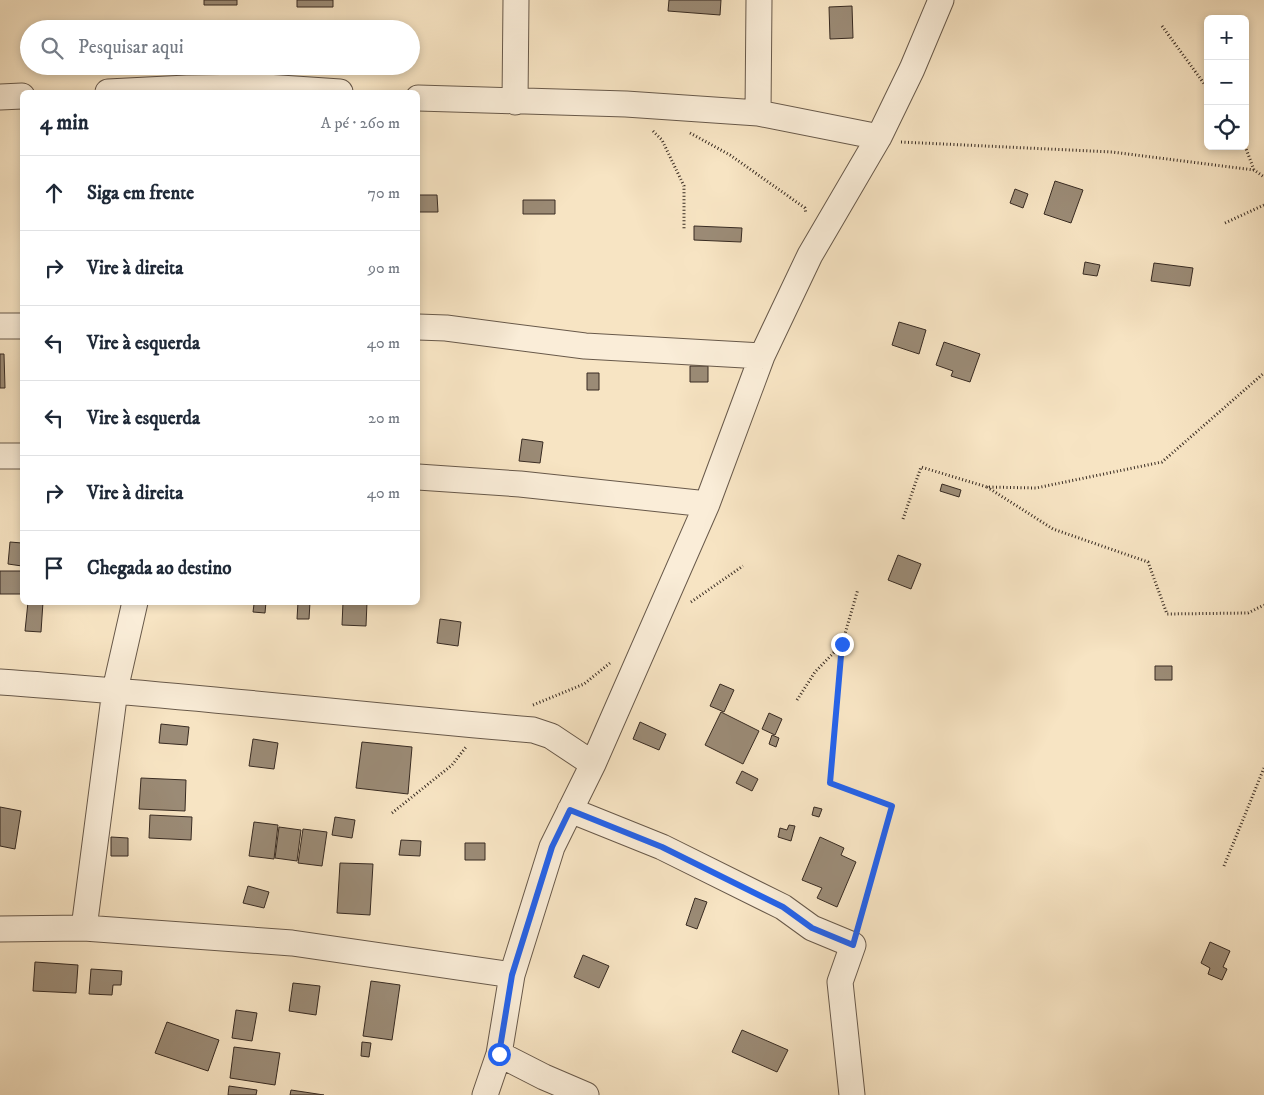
<!DOCTYPE html>
<html lang="pt">
<head>
<meta charset="utf-8">
<style>
  body { margin:0; font-family:"IM FELL DW Pica",serif; background:#f2f2f3; color:#1f2937 }
  .controls { position:absolute; right:15px; top:15px; display:grid; overflow:hidden; border-radius:8px; box-shadow:0 2px 8px #0003 }
  .controls button { width:45px; height:45px; display:grid; place-items:center; padding:0; border:0; border-bottom:1px solid #e0e1e3; background:#fff; color:#1f2937; font:25px sans-serif }
  .stop { position:absolute; width:15px; height:15px; margin:-11px; border:4px solid #2563eb; border-radius:50%; background:#fff }
  .stop.end { background:#2563eb; border-color:#fff; box-shadow:0 1px 5px #0008 }
  .list { margin:0; padding:0; list-style:none }
  h2 { display:flex; justify-content:space-between; align-items:center; height:65px; margin:0; padding:0 20px; font-size:21px }
  h2 small { font-size:16px; font-weight:400; color:#747a83 }
  .list li { display:grid; grid-template-columns:32px 1fr auto; gap:15px; align-items:center; box-sizing:border-box; height:75px; padding:0 20px; border-top:1px solid #e0e1e3 }
  .list b { display:block; font-size:19px; white-space:nowrap }
  .list em { font-size:16px; font-style:normal; color:#747a83 }
  .icon { flex:none; width:28px; height:28px; fill:none; stroke:currentColor; stroke-width:2; stroke-linecap:round; stroke-linejoin:round }
  .map { position:relative; flex:none; width:1264px; height:1095px; overflow:hidden }
  .search { position:absolute; background:#fff; box-shadow:0 2px 8px #0003; left:20px; top:20px; width:400px; height:55px; display:flex; align-items:center; gap:12px; box-sizing:border-box; padding:0 18px; border-radius:28px; color:#747a83; font-size:19px }
  .panel { position:absolute; background:#fff; box-shadow:0 2px 8px #0003; left:20px; top:90px; width:400px; height:515px; border-radius:8px }
  .map>svg:first-child { display:block }
  .building { fill:#9b8b76; stroke:#382b22 }
  .lines { fill:none; stroke-linecap:round; stroke-linejoin:round }
  .street-casing { stroke:#68594a; stroke-width:27 }
  .path { stroke:#382b22; stroke-width:3; stroke-dasharray:1 2.5; stroke-linecap:butt }
  .street { stroke:#faedd8; stroke-width:25 }
  .route { stroke:#2563eb; stroke-width:6 }
</style>
</head>
<body>
<div class="map">
<svg width="1264" height="1095" viewBox="0 0 1264 1095">
  <rect width="100%" height="100%" fill="#f7e4c3"/>
  <filter id="stains"><feTurbulence type="fractalNoise" baseFrequency=".004" numOctaves="4"/><feColorMatrix values="0 0 0 0 .2 0 0 0 0 .09 0 0 0 0 .02 0 0 0 .5 -.17"/></filter>
  <radialGradient id="worn" r=".72"><stop offset=".6" stop-color="#630" stop-opacity="0"/><stop offset="1" stop-color="#630" stop-opacity=".3"/></radialGradient>
  <!-- building -->
  <path class="building" d="M204,0h33v5h-33z
    M297,0h36v7h-36z
    M669,0h52l-1,15 -52,-4z
    M852,6l1,32 -23,1 -1,-32z
    M1055,181l28,9 -12,33 -27,-9z
    M1015,189l13,5 -5,14 -13,-5z
    M418,195h19l1,17h-20z
    M523,200h32v14h-32z
    M694,226l48,2 -1,14 -47,-2z
    M1085,262l15,3 -3,11 -14,-2z
    M1154,263l39,5 -3,18 -39,-5z
    M899,322l27,8 -7,24 -27,-9z
    M944,342l36,12 -10,28 -19,-6 2,-5 -17,-6z
    M0,354h4l1,34h-5z
    M690,366h18v16h-18z
    M587,373h12v17h-12z
    M522,439l21,3 -3,21 -21,-2z
    M942,484l19,6 -2,7 -19,-6z
    M10,542l12,1v23l-14,-2z
    M898,555l23,9 -10,25 -23,-9z
    M0,571h22v23h-22z
    M28,602h15l-2,30 -16,-1z
    M266,602l-1,11 -12,-1 1,-8 -16,-1z
    M298,602h12l-1,17h-12z
    M343,602h24l-1,24 -24,-1z
    M440,619l21,3 -3,24 -21,-3z
    M1155,666h17v14h-17z
    M720,684l14,6 -10,22 -14,-6z
    M721,712l38,19 -16,33 -38,-19z
    M769,713l13,6 -7,16 -13,-6z
    M640,722l26,12 -7,16 -26,-11z
    M161,724l28,3 -2,18 -28,-2z
    M772,735l7,3 -3,9 -7,-3z
    M253,739l25,4 -4,26 -25,-3z
    M362,742l50,5 -4,47 -52,-6z
    M742,771l16,8 -6,12 -16,-8z
    M141,778l45,2 -1,31 -46,-2z
    M0,807l21,4 -6,38 -15,-3z
    M814,807l8,2 -3,8 -7,-2z
    M150,815l42,2 -1,23 -42,-2z
    M335,817l20,3 -3,18 -20,-3z
    M254,822l24,3 -4,34 -25,-3z
    M789,825l6,1 -4,15 -13,-4 2,-9 7,2z
    M279,827l22,3 -4,31 -22,-3z
    M303,829l24,3 -5,34 -24,-3z
    M111,837l17,1v18h-17z
    M820,837l24,11 -3,7 15,7 -19,45 -20,-9 5,-10 -20,-8z
    M401,840l20,1 -1,15 -21,-1z
    M465,843h20v17h-20z
    M340,863l33,1 -3,51 -33,-2z
    M248,886l21,6 -5,16 -21,-5z
    M695,898l12,4 -10,27 -11,-4z
    M1210,942l20,9 -7,16 4,2 -5,11 -14,-6 2,-6 -9,-5z
    M583,955l26,11 -10,22 -25,-11z
    M35,962l43,3 -2,28 -43,-2z
    M91,969l31,2 -1,14h-8l-1,10 -23,-1z
    M371,981l29,4 -8,55 -29,-4z
    M293,983l27,3 -4,29 -27,-4z
    M236,1010l21,3 -5,28 -20,-3z
    M167,1022l52,18 -11,31 -53,-18z
    M742,1030l46,20 -11,22 -45,-20z
    M362,1042l9,1 -2,14 -8,-1z
    M234,1047l46,6 -5,32 -45,-7z
    M229,1086l28,4 -1,5h-28z
    M291,1090l33,5h-34z"/>
  <g class="lines">
    <!-- street casing -->
    <g class="street-casing">
      <path id="street" d="M108,92l79,-4 78,-1 75,5
        M0,97l22,-1
        M418,98l208,6 132,9 121,24
        M515,102l1,-102
        M758,113l1,-113
        M0,326h22
        M418,327l28,1 139,18 177,10
        M0,456h22
        M418,477l102,7 187,20
        M0,682c178,12 355,33 533,48l18,6 42,28
        M570,810l92,37 121,60 29,21 41,17 -13,37 12,113
        M84,928l31,-238 20,-88
        M0,929l84,-1 208,15 220,32
        M499,1054l45,23 42,18
        M485,1095l14,-41 13,-79 40,-128 41,-83 114,-260 55,-148 48,-101 69,-118 33,-68 29,-69"/>
    </g>
    <!-- path -->
    <path class="path" d="M1162,26l46,63
      M653,131l9,9 22,46v43
      M690,133l40,22 75,53 1,6
      M901,142l211,10 142,18 10,7
      M1245,146l9,24
      M1225,223l39,-18
      M987,487l66,42 95,33 19,52 81,-1 16,-8
      M903,519l18,-52 66,20 49,1 126,-26 102,-89
      M691,602l52,-36
      M842,644l-12,139 62,23 -32,117
      M797,700l18,-28 27,-28 16,-55
      M533,705l51,-21 26,-21
      M392,813l60,-48 14,-18
      M1224,866l40,-98"/>
    <!-- street -->
    <use href="#street" class="street"/>
  </g>
  <g class="lines">
    <!-- route -->
    <path class="route" d="M499,1054l13,-79 40,-128 18,-37 92,37 121,60 29,21 41,17 39,-139 -62,-23 12,-139"/>
  </g>
  <rect width="100%" height="100%" filter="url(#stains)"/>
  <rect width="100%" height="100%" fill="url(#worn)"/>
</svg>
<div class="controls">
<button>+</button>
<button>−</button>
<button><svg class="icon" aria-label="locate" viewBox="0 0 24 24"><circle cx="12" cy="12" r="6"/><path d="M12 2v4M12 18v4M2 12h4M18 12h4"/></svg></button>
</div>
<div class="stop" style="left:499px;top:1054px"></div>
<div class="stop end" style="left:842px;top:644px"></div>
<div class="search"><svg class="icon" aria-label="search" viewBox="0 0 24 24"><circle cx="10" cy="10" r="6"/><path d="M15 15l6 6"/></svg>Pesquisar aqui</div>
<section class="panel">
<h2>4 min<small>A pé · 260 m</small></h2>
<ul class="list">
<li><svg class="icon" aria-label="ahead" viewBox="0 0 24 24"><path d="M12 20V5M6 11l6-6 6 6"/></svg><div><b>Siga em frente</b></div><em>70 m</em></li>
<li><svg class="icon" aria-label="right" viewBox="0 0 24 24"><path d="M7 20v-9h11M14 6l5 5-5 5"/></svg><div><b>Vire à direita</b></div><em>90 m</em></li>
<li><svg class="icon" aria-label="left" viewBox="0 0 24 24"><path d="M17 20v-9H6M10 6l-5 5 5 5"/></svg><div><b>Vire à esquerda</b></div><em>40 m</em></li>
<li><svg class="icon" aria-label="left" viewBox="0 0 24 24"><path d="M17 20v-9H6M10 6l-5 5 5 5"/></svg><div><b>Vire à esquerda</b></div><em>20 m</em></li>
<li><svg class="icon" aria-label="right" viewBox="0 0 24 24"><path d="M7 20v-9h11M14 6l5 5-5 5"/></svg><div><b>Vire à direita</b></div><em>40 m</em></li>
<li><svg class="icon" aria-label="arrive" viewBox="0 0 24 24"><path d="M6 21V4h12l-3 4 3 4H6"/></svg><div><b>Chegada ao destino</b></div></li>
</ul>
</section>
</div>
</body>
</html>
